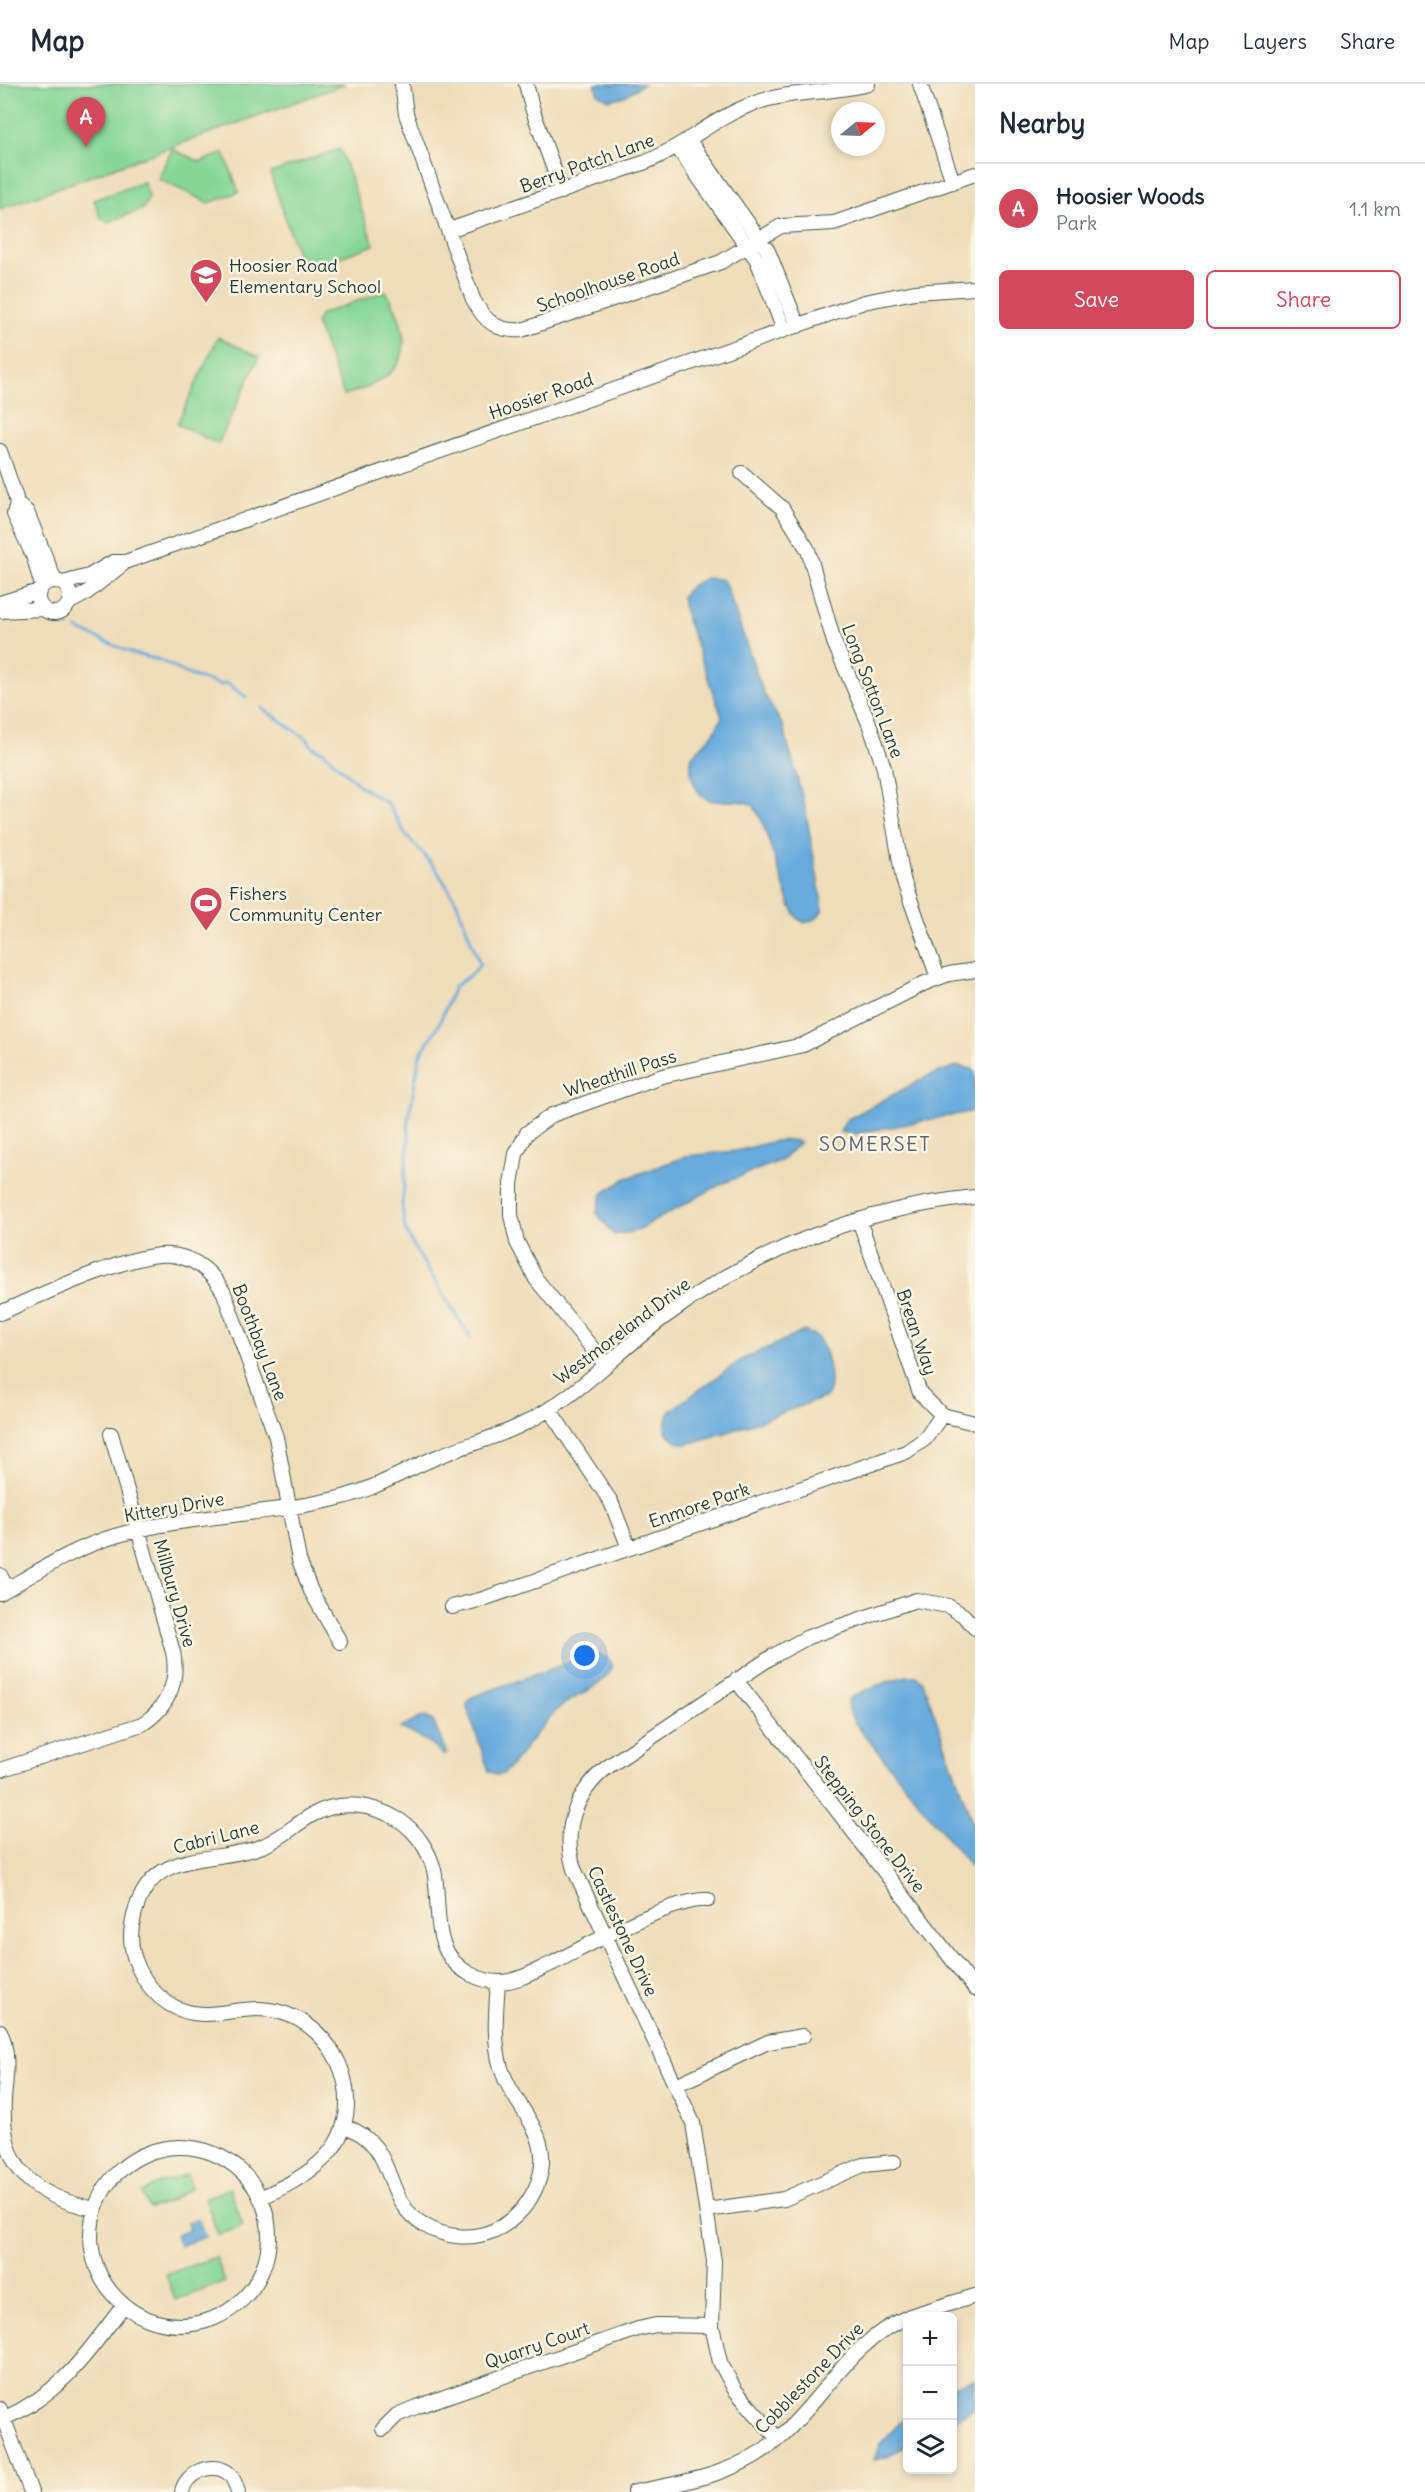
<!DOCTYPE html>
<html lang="en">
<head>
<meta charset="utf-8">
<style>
  body { margin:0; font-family:Delius,sans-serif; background:#f6f6f7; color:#1f2937 }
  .controls { position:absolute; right:18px; bottom:18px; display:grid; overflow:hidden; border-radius:9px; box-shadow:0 3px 9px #0003 }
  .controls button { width:54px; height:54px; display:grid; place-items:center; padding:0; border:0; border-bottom:2px solid #e0e1e3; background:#fff; color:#1f2937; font:30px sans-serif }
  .compass { position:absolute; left:831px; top:18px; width:54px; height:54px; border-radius:50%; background:#fff; box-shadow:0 3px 9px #0003; rotate:71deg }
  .you { position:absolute; left:585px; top:1572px; width:21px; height:21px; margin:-15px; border:4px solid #fff; border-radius:50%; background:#1a73e8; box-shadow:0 0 0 9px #1a73e833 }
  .badge { display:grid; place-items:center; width:39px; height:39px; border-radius:50%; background:#d1495b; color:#fff; font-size:20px; font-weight:700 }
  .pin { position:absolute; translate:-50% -50px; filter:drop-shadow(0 2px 3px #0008) }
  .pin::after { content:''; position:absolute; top:32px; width:21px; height:18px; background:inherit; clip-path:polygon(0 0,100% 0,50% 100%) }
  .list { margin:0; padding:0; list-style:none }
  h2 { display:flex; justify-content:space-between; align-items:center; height:78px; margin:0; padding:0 24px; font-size:26px }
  h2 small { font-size:20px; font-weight:400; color:#747a83 }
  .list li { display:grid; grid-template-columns:39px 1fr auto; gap:18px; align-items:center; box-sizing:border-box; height:90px; padding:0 24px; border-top:2px solid #e0e1e3 }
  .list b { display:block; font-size:22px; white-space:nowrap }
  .list p { margin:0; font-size:20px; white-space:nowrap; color:#747a83 }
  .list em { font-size:20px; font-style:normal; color:#747a83 }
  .actions { display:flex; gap:12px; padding:18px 24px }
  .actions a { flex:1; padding:14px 0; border:2px solid #d1495b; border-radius:9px; text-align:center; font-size:21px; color:#d1495b }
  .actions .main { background:#d1495b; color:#fff }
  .icon { flex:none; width:33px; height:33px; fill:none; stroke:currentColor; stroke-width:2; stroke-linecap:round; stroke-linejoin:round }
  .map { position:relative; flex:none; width:975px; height:2408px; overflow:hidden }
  header { display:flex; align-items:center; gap:36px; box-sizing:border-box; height:84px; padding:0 30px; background:#fff; border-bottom:2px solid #e0e1e3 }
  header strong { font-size:28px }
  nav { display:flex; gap:33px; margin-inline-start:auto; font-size:21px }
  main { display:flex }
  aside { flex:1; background:#fff }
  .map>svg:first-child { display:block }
  .green { fill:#85d697; stroke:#528a66; stroke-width:1.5 }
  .water { fill:#67abdd; stroke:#437488; stroke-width:1.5 }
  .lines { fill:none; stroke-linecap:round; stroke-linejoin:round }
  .stream { stroke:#67abdd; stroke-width:3 }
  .minor-casing { stroke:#3e5548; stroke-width:16 }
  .minor { stroke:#fff; stroke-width:14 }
  .labels { text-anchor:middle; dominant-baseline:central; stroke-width:5; stroke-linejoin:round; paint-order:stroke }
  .street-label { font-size:18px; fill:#1f3d34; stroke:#fcf5e5 }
  .poi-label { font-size:18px; fill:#1f3d34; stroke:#fcf5e5; text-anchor:start }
  .neighbourhood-label { font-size:20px; letter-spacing:1.5px; fill:#5e6772; stroke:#fcf5e5 }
</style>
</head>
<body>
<header>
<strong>Map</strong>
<nav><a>Map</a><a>Layers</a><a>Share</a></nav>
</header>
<main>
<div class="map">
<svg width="975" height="2408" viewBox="0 0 975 2408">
  <rect width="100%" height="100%" fill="#fcf5e5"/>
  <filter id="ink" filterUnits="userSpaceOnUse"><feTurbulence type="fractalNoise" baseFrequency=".0167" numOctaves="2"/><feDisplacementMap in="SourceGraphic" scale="12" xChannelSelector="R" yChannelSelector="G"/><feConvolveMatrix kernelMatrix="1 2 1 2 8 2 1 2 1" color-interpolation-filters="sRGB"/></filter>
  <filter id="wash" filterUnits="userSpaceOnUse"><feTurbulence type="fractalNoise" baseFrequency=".008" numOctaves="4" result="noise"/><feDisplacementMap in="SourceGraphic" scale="24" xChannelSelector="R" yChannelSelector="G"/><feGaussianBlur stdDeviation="1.35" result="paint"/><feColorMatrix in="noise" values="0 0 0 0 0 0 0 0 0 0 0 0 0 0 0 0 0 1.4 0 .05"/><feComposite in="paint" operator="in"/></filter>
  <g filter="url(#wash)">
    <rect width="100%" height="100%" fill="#efddba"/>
    <!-- green -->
    <path class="green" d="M0,0h345l-345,125z
      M172,65l28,13 24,-9 15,39 -30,11 -51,-24z
      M340,65l34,96 -71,25 -33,-97z
      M144,98l5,15 -6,12 -35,13 -7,-3 -7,-19z
      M386,207c33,56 21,87 -42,104l-28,-72 5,-9z
      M218,253l41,20 -41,87 -41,-20z
      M187,2090l4,14 -23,14 -19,6 -7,-14 10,-8z
      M230,2104l13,38 -25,9 -13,-37z
      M216,2173l9,25 -50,18 -9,-26z"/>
    <!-- water -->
    <path class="water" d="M595,0h48l-18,12 -16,4 -11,-6z
      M706,494l16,1 4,7 38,108 19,32 22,81 18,102 -7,10 -11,4 -7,-4 -7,-12 -29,-86 -9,-16c-23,-12 -49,11 -60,-25 -3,-8 -3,-15 -1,-24l22,-23 8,-16 -38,-106 -2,-15 10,-11z
      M957,982l15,3 3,4v38l-121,23 -14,-2 6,-12 80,-43z
      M792,1056l8,2 -18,18 -61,24 -85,47 -22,4 -17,-22 5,-19 23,-15 62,-23 49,-5 39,-10z
      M804,1247c4,2 9,3 13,6 10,12 18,47 9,60l-101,36 -39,11 -9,-2 -10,-9 -2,-8 5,-14 71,-51z
      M595,1569l13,5 4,7c-5,20 -31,28 -46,38 -27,20 -40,49 -63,71l-7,1 -7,-4 -22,-63v-6l5,-5z
      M907,1592h9l7,6 52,148v42l-121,-150 -6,-13 1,-10c19,-11 37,-18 58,-23z
      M424,1632l9,5 14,33 -4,1 -14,-13 -28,-14z
      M198,2135l7,18 -26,9 -4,-11 14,-5 -2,-7z
      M975,2294v30l-22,13v-35z
      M907,2331v30l-20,12 -13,3 6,-16z"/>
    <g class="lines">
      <!-- stream -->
      <path class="stream" d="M42,530l15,10 12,3
        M77,545l57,25 26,6 27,14 33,11 7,-2 19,14
        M262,624l46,32 4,7 12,5 36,34 28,18 18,31 30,34 20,32 24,63 -6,8 -20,15 -15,37 -19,31 -12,66 1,15 -7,69 3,24 10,20 55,88"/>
    </g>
  </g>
  <g filter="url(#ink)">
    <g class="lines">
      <!-- minor casing -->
      <g class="minor-casing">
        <path id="minor" d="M402,0l4,30 67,185c11,22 24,33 49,31l199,-68 60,-36 53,-3 141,-49
          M526,0l7,27 29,81
          M920,0l33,98
          M688,55l80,112 30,75
          M677,63l80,113 27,70
          M449,146l197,-68c39,-16 69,-45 109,-59 37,-13 76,-9 113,-19
          M0,367l15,44 2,8 -3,11 20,44 8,28
          M742,389l40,35 26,42 26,92 36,84 14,42 19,111 35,99
          M17,419l10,9 28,69
          M38 513a16 16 0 1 1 32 0a16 16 0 1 1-32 0Z
          M63,499l26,-7 24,-14h12l739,-260 51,-10 60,-4
          M70,518l15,-8 38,-30
          M0,519l39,-12
          M0,527l42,-2
          M859,1136l61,173 22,22 33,8
          M0,1229c36,-16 135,-62 170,-58 25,2 42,17 54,38l52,144 23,123 12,31 29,51
          M605,1280l-69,-85 -19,-37 -6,-27v-31l5,-30 11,-21 25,-18 110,-39 141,-31 122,-62 24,-9 26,-4
          M549,1325l62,93 18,46
          M0,1491l7,14
          M0,1509c37,-21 74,-45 115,-57 74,-22 154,-20 228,-39 34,-9 62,-27 94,-40 26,-11 54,-18 80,-30 55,-25 98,-73 146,-109 90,-67 201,-110 312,-121
          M452,1523l31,-8 423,-147 19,-13 17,-24
          M736,1596l239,309
          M0,1686l142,-46c26,-16 37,-43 31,-72l-62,-218
          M0,1947c10,23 6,44 4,68 -4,69 27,97 91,110
          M676,2001l92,-43 35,-6
          M345,2042c56,21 34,72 79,99 21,13 47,15 69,6 35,-15 59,-58 45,-94 -10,-25 -29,-43 -37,-69 -8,-28 -5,-57 -3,-86
          M91 2152a89 89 0 1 1 178 0a89 89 0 1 1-178 0Z
          M260,2114c41,-19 85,-41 87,-92 2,-50 -36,-96 -89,-97 -32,0 -58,14 -89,-5 -25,-16 -42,-49 -37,-78 13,-81 75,-60 128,-79 20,-7 34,-22 52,-32 28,-16 61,-11 87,5 17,11 30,30 35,50 8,36 -6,82 36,104 8,4 20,8 29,8 18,0 36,-11 52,-18 34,-17 123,-67 157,-64
          M707,2126l77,-11 79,-34 31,-3
          M910,2232l65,-20
          M0,2325l31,83
          M5,2334c59,-27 81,-64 119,-113
          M383,2345l14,-14 19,-8 222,-78 18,-4 56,1
          M778,2355l-43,-49 -15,-28 -8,-36 2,-65 -21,-138 -119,-254c-12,-39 1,-75 32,-101l167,-112 35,-19 108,-37 32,6 15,9 12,13
          M182,2408c3,-18 28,-31 45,-20 6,4 9,13 11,20
          M634,2408c51,-10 103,-17 144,-53 45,-39 72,-98 130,-122"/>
      </g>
      <!-- minor -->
      <use href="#minor" class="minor"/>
    </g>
  </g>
  <!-- icons -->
  <defs>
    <g id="school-pin" transform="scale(1.725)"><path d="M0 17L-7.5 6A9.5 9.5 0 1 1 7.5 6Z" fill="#d1495b" stroke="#fcf5e5"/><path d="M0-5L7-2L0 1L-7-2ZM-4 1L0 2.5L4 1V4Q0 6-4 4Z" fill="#fff"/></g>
    <g id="stadium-pin" transform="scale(1.725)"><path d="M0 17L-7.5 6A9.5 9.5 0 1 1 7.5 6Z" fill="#d1495b" stroke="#fcf5e5"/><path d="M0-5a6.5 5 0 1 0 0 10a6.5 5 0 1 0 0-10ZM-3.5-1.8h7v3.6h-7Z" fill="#fff"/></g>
  </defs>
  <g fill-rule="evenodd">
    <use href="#school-pin" x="206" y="191"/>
    <use href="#stadium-pin" x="206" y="819"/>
  </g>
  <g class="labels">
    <!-- street labels -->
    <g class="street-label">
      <text transform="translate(587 79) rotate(-20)">Berry Patch Lane</text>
      <text transform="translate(608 198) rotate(-19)">Schoolhouse Road</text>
      <text transform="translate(541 312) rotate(-19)">Hoosier Road</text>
      <text transform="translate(873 607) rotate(69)">Long Sotton Lane</text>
      <text transform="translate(620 989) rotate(-18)">Wheathill Pass</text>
      <text transform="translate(622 1247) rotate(-37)">Westmoreland Drive</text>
      <text transform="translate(917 1248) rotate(71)">Brean Way</text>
      <text transform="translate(260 1258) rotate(69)">Boothbay Lane</text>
      <text transform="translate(699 1421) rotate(-19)">Enmore Park</text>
      <text transform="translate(174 1423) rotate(-10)">Kittery Drive</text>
      <text transform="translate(175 1509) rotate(74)">Millbury Drive</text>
      <text transform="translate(870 1740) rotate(52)">Stepping Stone Drive</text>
      <text transform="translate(216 1753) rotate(-14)">Cabri Lane</text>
      <text transform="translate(623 1847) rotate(65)">Castlestone Drive</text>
      <text transform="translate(537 2261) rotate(-19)">Quarry Court</text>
      <text transform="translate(809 2294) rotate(-46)">Cobblestone Drive</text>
    </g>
    <!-- poi labels -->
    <g class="poi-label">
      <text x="229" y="181">Hoosier Road<tspan x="229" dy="21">Elementary School</tspan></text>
      <text x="229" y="809">Fishers<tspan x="229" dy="21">Community Center</tspan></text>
    </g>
    <!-- neighbourhood labels -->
    <g class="neighbourhood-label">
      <text x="875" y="1059">SOMERSET</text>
    </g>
  </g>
</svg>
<div class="controls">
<button>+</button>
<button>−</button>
<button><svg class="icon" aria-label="layers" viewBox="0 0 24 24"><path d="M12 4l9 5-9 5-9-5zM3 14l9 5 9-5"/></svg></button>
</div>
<svg class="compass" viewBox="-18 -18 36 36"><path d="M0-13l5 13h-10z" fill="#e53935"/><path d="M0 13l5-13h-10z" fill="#747a83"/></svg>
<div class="you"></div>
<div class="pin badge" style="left:86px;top:63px">A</div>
</div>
<aside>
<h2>Nearby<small></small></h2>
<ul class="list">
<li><span class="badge">A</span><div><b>Hoosier Woods</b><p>Park</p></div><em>1.1 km</em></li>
</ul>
<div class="actions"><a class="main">Save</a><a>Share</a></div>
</aside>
</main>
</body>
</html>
